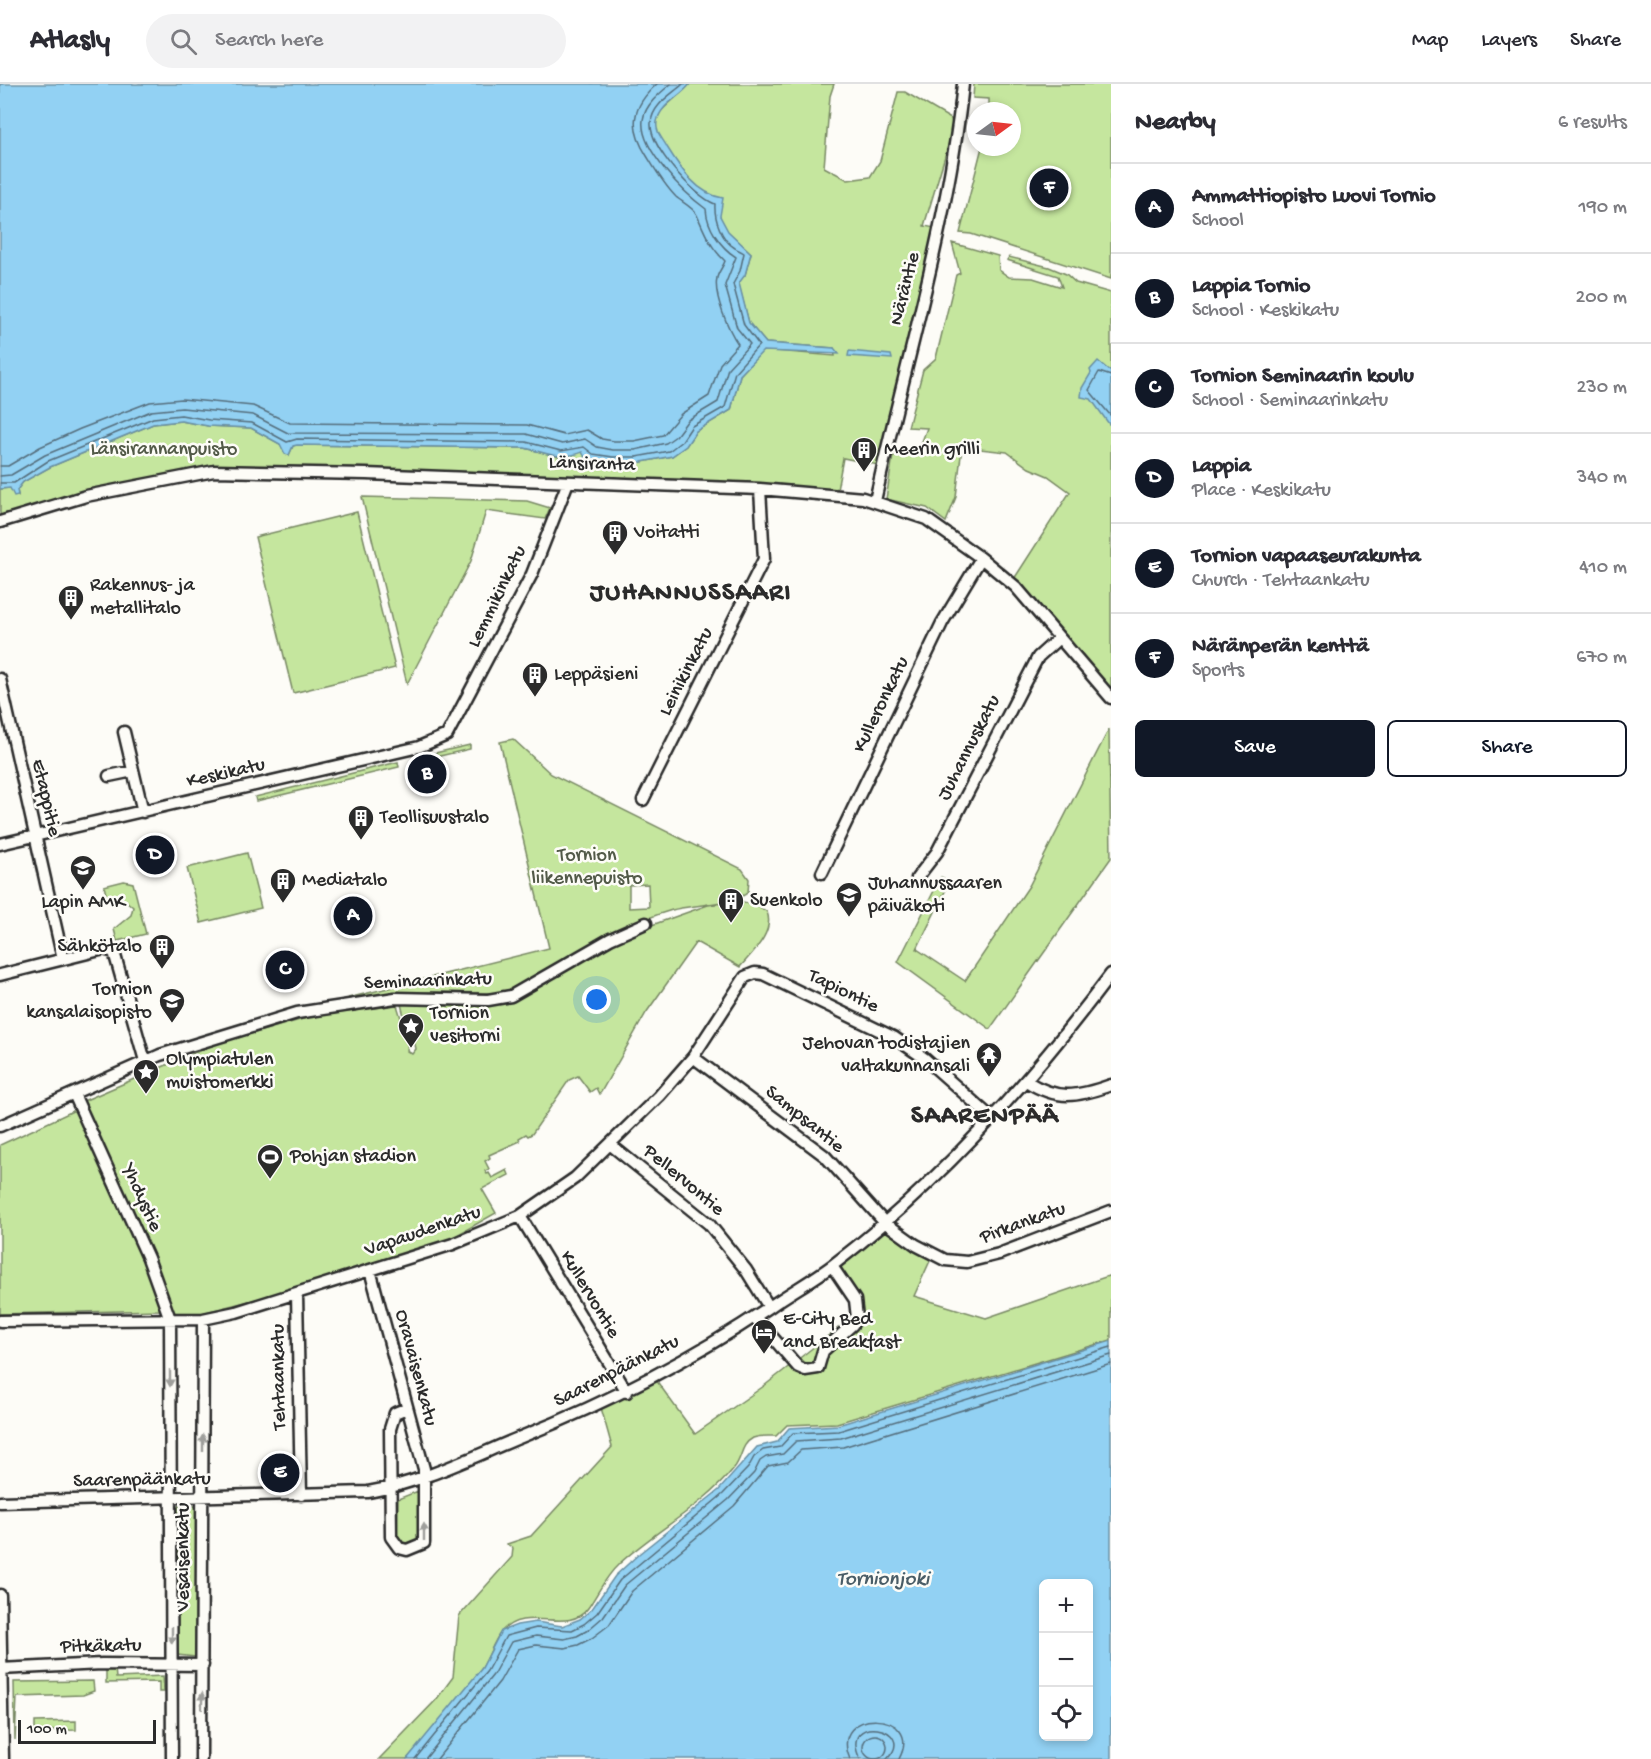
<!DOCTYPE html>
<html lang="en">
<head>
<meta charset="utf-8">
<style>
  body { margin:0; font-family:"Gochi Hand",sans-serif; background:#f2f2f3; color:#2b2b33 }
  .controls { position:absolute; right:18px; bottom:18px; display:grid; overflow:hidden; border-radius:9px; box-shadow:0 3px 9px #0003 }
  .controls button { width:54px; height:54px; display:grid; place-items:center; padding:0; border:0; border-bottom:2px solid #e1e1e2; background:#fff; color:#2b2b33; font:30px sans-serif }
  .compass { position:absolute; left:967px; top:18px; width:54px; height:54px; border-radius:50%; background:#fff; box-shadow:0 3px 9px #0003; rotate:75deg }
  .scale { position:absolute; left:18px; bottom:15px; width:138px; box-sizing:border-box; padding-left:6px; border:3px solid #2b2b2b; border-top:0; font-size:16px; line-height:21px; white-space:nowrap; color:#2b2b2b; -webkit-text-stroke:4px #fdfcf7; paint-order:stroke }
  .you { position:absolute; left:597px; top:916px; width:21px; height:21px; margin:-15px; border:4px solid #fff; border-radius:50%; background:#1a73e8; box-shadow:0 0 0 9px #1a73e833 }
  .badge { display:grid; place-items:center; width:39px; height:39px; border-radius:50%; background:#111827; color:#fff; font-size:20px; font-weight:700 }
  .pin { position:absolute; translate:-50% -50%; border:3px solid #fff; box-shadow:0 2px 6px #0006 }
  .list { margin:0; padding:0; list-style:none }
  h2 { display:flex; justify-content:space-between; align-items:center; height:78px; margin:0; padding:0 24px; font-size:26px }
  h2 small { font-size:20px; font-weight:400; color:#7c7c81 }
  .list li { display:grid; grid-template-columns:39px 1fr auto; gap:18px; align-items:center; box-sizing:border-box; height:90px; padding:0 24px; border-top:2px solid #e1e1e2 }
  .list b { display:block; font-size:22px; white-space:nowrap }
  .list p { margin:0; font-size:20px; white-space:nowrap; color:#7c7c81 }
  .list em { font-size:20px; font-style:normal; color:#7c7c81 }
  .actions { display:flex; gap:12px; padding:18px 24px }
  .actions a { flex:1; padding:14px 0; border:2px solid #111827; border-radius:9px; text-align:center; font-size:21px; color:#111827 }
  .actions .main { background:#111827; color:#fff }
  .icon { flex:none; width:33px; height:33px; fill:none; stroke:currentColor; stroke-width:2; stroke-linecap:round; stroke-linejoin:round }
  .map { position:relative; flex:none; width:1111px; height:1675px; overflow:hidden }
  header { display:flex; align-items:center; gap:36px; box-sizing:border-box; height:84px; padding:0 30px; background:#fff; border-bottom:2px solid #e1e1e2 }
  header strong { font-size:28px }
  nav { display:flex; gap:33px; margin-inline-start:auto; font-size:21px }
  .search { width:420px; height:54px; background:#f2f2f3; display:flex; align-items:center; gap:15px; box-sizing:border-box; padding:0 21px; border-radius:33px; color:#7c7c81; font-size:22px }
  main { display:flex }
  aside { flex:1; background:#fff }
  .map>svg:first-child { display:block }
  .green { fill:#c5e69e; stroke:#788864; stroke-width:1.5; fill-rule:evenodd }
  .water { fill:#92d1f3; stroke:#698fa3; stroke-width:1.5; fill-rule:evenodd }
  .lines { fill:none; stroke-linecap:round; stroke-linejoin:round }
  .shore { stroke:#546d7b; stroke-width:1.5 }
  .minor-casing { stroke:#2b2b2b; stroke-width:15 }
  .minor { stroke:#fdfcf7; stroke-width:10 }
  .oneway { fill:#9e9e9b }
  .labels { text-anchor:middle; dominant-baseline:central; stroke-width:5; stroke-linejoin:round; paint-order:stroke }
  .street-label { font-size:20px; fill:#2b2b2b; stroke:#fdfcf7 }
  .park-label { font-size:20px; fill:#525a48; stroke:#fdfcf7 }
  .poi-label { font-size:20px; fill:#2b2b2b; stroke:#fdfcf7; text-anchor:start }
  .water-label { font-size:21px; font-style:italic; fill:#4a5d67; stroke:#fdfcf7 }
  .district-label { font-size:26px; font-weight:bold; letter-spacing:1.5px; fill:#2b2b2b; stroke:#fdfcf7 }
</style>
</head>
<body>
<header>
<strong>Atlasly</strong>
<div class="search"><svg class="icon" aria-label="search" viewBox="0 0 24 24"><circle cx="10" cy="10" r="6"/><path d="M15 15l6 6"/></svg>Search here</div>
<nav><a>Map</a><a>Layers</a><a>Share</a></nav>
</header>
<main>
<div class="map">
<svg width="1111" height="1675" viewBox="0 0 1111 1675">
  <rect width="100%" height="100%" fill="#fdfcf7"/>
  <filter id="ink" filterUnits="userSpaceOnUse"><feTurbulence type="fractalNoise" baseFrequency=".0167" numOctaves="2"/><feDisplacementMap in="SourceGraphic" scale="12" xChannelSelector="R" yChannelSelector="G"/><feConvolveMatrix kernelMatrix="1 2 1 2 8 2 1 2 1" color-interpolation-filters="sRGB"/></filter>
  <g filter="url(#ink)">
    <!-- green -->
    <path class="green" d="M690,0h144l-4,12 -6,71 24,13 22,-3 10,-16 18,-69h7l46,27 2,10 -29,97 17,3 -63,236 -35,-7 -6,32 -267,-13 -356,-8 -214,50v-30l10,-1 8,7 -1,-5 6,-8 27,-15 103,-43 28,-3 27,5 43,2 29,16 9,11 4,-9 3,-1 229,3 34,9 23,-5 55,11 35,-7 14,-10 10,-15 35,-21 9,-35 23,-25 72,6 -1,-8 -68,-5 -17,-20 -11,-41 7,-7 6,-22 -24,-22 -107,-45 41,-75z
      M974,0h137v195l-140,-45 -11,-1 22,-86h30v-36h-23v-12l-16,-1z
      M952,159l46,13 1,14 10,7 24,1 29,9 -4,-11 -51,-16 2,-3 40,10 17,7 10,9 35,10v396l-97,-110 56,-87 -22,-16 -19,-8 -22,-16 -45,-5 -6,50 -10,25 -19,-14 -41,-9 7,-43 7,-2 17,1 10,-27 -19,-1 15,-57 13,-12 20,-83 4,-2z
      M362,413l165,4 23,7 -5,11 -59,-8 -15,50 -64,123z
      M357,428l38,156 -102,25 -38,-156z
      M1109,645l2,129 -121,171 -92,-67 43,-85 9,4 -33,68 48,32 64,-95z
      M513,655l38,35 191,95 7,10 -1,13c-10,12 -59,13 -76,18 -53,15 -101,50 -149,76l-21,7 -72,-1 -82,6 201,-50 -49,-206zM648,800l1,23 -20,1v-23z
      M470,661v4l-56,13 -1,-4z
      M398,678l1,5 -143,34 -1,-4z
      M247,769l14,55 -60,15 -14,-55z
      M124,797l9,2 13,51 -29,7 -3,-12 17,-14 2,-8 -6,-5h-9l-11,-4 -3,-12z
      M738,817l19,4 10,7c8,20 -15,41 -27,55l-44,-25 -50,71 -45,79 -2,2 -3,-6 -6,4 -12,-16 -9,4 -37,54 -4,2 -2,-2 -7,4 1,3 -31,14 1,3 -5,3 4,8 -4,2 2,3 2,-1 3,5 15,-8 2,5 -27,14 14,24 -46,26 -153,50 -95,24 -27,2 -94,-213 132,-57 97,-28 87,-12 11,36 -1,10 5,3 4,-5 -1,-5 -5,-4 -9,-36 69,3 45,-7 123,-70 70,-25z
      M77,1025l65,149 19,52 -161,4v-169z
      M888,1135l47,31 -21,46 72,22 125,-43v65l-274,83 -50,2 -11,11c-8,0 -16,-1 -23,2 -13,7 -10,19 -19,30 -31,39 -79,62 -115,96 -14,13 -20,28 -31,44 -20,28 -62,-5 -87,24 -8,10 -12,25 -19,36 -22,32 -50,62 -75,91h-28l57,-59 17,-23 6,-61 53,-59 1,-9 -6,-4 24,-8 81,-89 -12,-43 51,-31 44,61 69,-48 88,-69 -1,-15 -24,-36z
      M418,1407v49l-5,5 -10,-1 -6,-5 1,-40z
      M178,1422h21l-3,151 -19,-2z
      M106,1584h9l1,10 47,-2 1,16h-5v-10l-53,1z
      M93,1597l1,10 -11,4 -66,2 -2,43 -1,-58z
      M76,1637v9l-41,1v-9z"/>
    <!-- water -->
    <path class="water" d="M0,0h690c-9,13 -30,20 -33,38 -2,10 6,17 10,25 13,21 30,47 56,51l-3,18 8,15 23,22 -6,22 -6,8 10,40 17,20 68,5 5,6 -76,-3 -23,24 -9,35 -35,21 -10,15 -14,10 -35,7 -51,-4 -4,-7c-21,9 -34,1 -57,-4l-228,-3 -4,1 -4,9 -4,-1 -5,-10 -29,-16 -43,-2 -27,-5 -28,3 -103,43 -27,15 -6,8 1,5 -4,1 -4,-8 -10,1z
      M849,267l42,4 1,4 -44,-3z
      M1098,277l13,11v51l-2,1 -18,-25 -10,-2 1,-9 9,-15 -1,-3z
      M1111,1257v418h-704l75,-91 19,-37 16,-6 19,-3 26,4 18,-7 12,-10 23,-33 25,-23 79,-63 38,-43 20,-5 12,-14 49,-3zM1044,1500h44v152h-44z"/>
    <g class="lines">
      <!-- shore -->
      <path class="shore" d="M1111,292l-12,-4 -10,18 22,26
        M0,382h8l32,-19 40,-18 70,-27 32,-3 71,7 37,17 237,2 37,10 23,-5 15,9 12,2h20l29,-6 18,-21 28,-18 11,-32 18,-20c-9,-13 -25,-49 -21,-66 1,-6 6,-11 8,-17 -15,-14 -20,-28 -28,-46 -3,-7 -15,-13 -21,-18 -12,-12 -20,-26 -29,-41 -18,-28 -16,-49 10,-72
        M0,392l11,-1 34,-20 106,-44 31,-3 71,7 35,18 238,1 36,10 23,-5 12,8 16,3h22l31,-7 10,-7 12,-16 30,-18 10,-34 22,-24 -13,-16 -12,-43 11,-28c-16,-10 -29,-30 -30,-48 -21,-15 -67,-60 -63,-89 2,-15 17,-27 28,-36
        M0,399h14l34,-22 105,-43 28,-3 28,5 43,3 35,19 10,-3 229,3 35,9 23,-4 9,7 20,3h23l33,-6 13,-10 10,-15 33,-19 10,-35 24,-27 -15,-20 -11,-41 7,-13 4,-18c-3,-2 -6,-3 -9,-5 -14,-8 -21,-30 -20,-44 -21,-8 -66,-57 -64,-81 1,-18 20,-28 32,-39
        M863 1663a12 12 0 1 1 24 0a12 12 0 1 1-24 0Z
        M415,1675l72,-88 19,-35 30,-8 36,2 12,-6 13,-11 23,-33 103,-86 25,-26 6,-11 9,-7 17,-3 13,-14 46,-2 272,-84
        M425,1675l68,-84 18,-33 25,-6 28,3 13,-3 11,-6 15,-13 22,-32 103,-85 26,-27 6,-12 6,-4 17,-3 13,-13 45,-3 270,-83
        M437,1675l63,-78 18,-32 18,-4 29,3 13,-3 14,-7 17,-13 23,-34 102,-85 34,-40 20,-4 13,-12 42,-3 268,-83
        M850,1675c-23,-53 76,-50 49,0
        M860,1675c-23,-48 60,-32 27,0"/>
      <!-- minor casing -->
      <g class="minor-casing">
        <path id="minor" d="M875,417c30,-138 73,-275 88,-417
          M0,438l86,-26 128,-25 152,3 394,15 103,9 63,21 55,39 35,29 95,111
          M0,595l63,280
          M124,648l19,80
          M109,692l24,-5
          M643,716l121,-241 -4,-70
          M0,760l419,-97 28,-12 85,-161 36,-92
          M822,789l120,-250 39,-65
          M917,794l20,-26 101,-195 21,-19
          M0,891l104,-26 10,3 31,109
          M693,973l132,99 59,66 32,23 29,15 22,2 32,-8 112,-43
          M1026,997c32,20 51,16 85,4
          M74,1010l74,164 22,61 2,440
          M0,1042l160,-71 137,-42 98,-15 93,2 23,-4 99,-57 36,-16
          M611,1061l98,79 37,46 23,37
          M520,1132l107,176
          M370,1186l54,199v74l-17,7 -8,-2 -8,-11 -1,-108 5,-16 12,-5
          M297,1210l4,201
          M755,1233l43,50 7,3 13,-2 5,-17 29,-26 5,-7 -2,-18 -23,-34
          M0,1237l203,-2 33,-7 217,-68 67,-28 55,-38 84,-82 34,-39 52,-80 10,-4 8,1 132,64 29,20 69,61
          M0,1418l368,-10c53,-9 104,-35 153,-55 88,-35 171,-78 250,-131 20,-14 42,-26 62,-41 107,-82 197,-183 278,-291
          M0,1511l3,164
          M0,1585l102,-5 101,1
          M201,1675l2,-440"/>
      </g>
      <!-- minor -->
      <use href="#minor" class="minor"/>
    </g>
    <!-- one-way arrows -->
    <defs><path id="oneway-solid" d="M-6-.8H1V-3.2L6.5 0L1 3.2V.8H-6Z" transform="scale(1.5)"/></defs>
    <g class="oneway">
      <use href="#oneway-solid" transform="translate(170 1294) rotate(90)"/>
      <use href="#oneway-solid" transform="translate(203 1359) rotate(-90)"/>
      <use href="#oneway-solid" transform="translate(424 1448) rotate(-90)"/>
      <use href="#oneway-solid" transform="translate(172 1551) rotate(90)"/>
      <use href="#oneway-solid" transform="translate(202 1617) rotate(-89)"/>
    </g>
  </g>
  <!-- icons -->
  <defs>
    <g id="building-pin" transform="scale(1.35)"><path d="M0 17L-7.5 6A9.5 9.5 0 1 1 7.5 6Z" fill="#2b2b2b" stroke="#fdfcf7"/><path d="M-4-6H4V6H1V3H-1V6H-4ZM-2.5-4.3h1.7v1.8h-1.7ZM.8-4.3h1.7v1.8H.8ZM-2.5-1h1.7V.8h-1.7ZM.8-1h1.7V.8H.8Z" fill="#fff"/></g>
    <g id="university-pin" transform="scale(1.35)"><path d="M0 17L-7.5 6A9.5 9.5 0 1 1 7.5 6Z" fill="#2b2b2b" stroke="#fdfcf7"/><path d="M0-5L7-2L0 1L-7-2ZM-4 1L0 2.5L4 1V4Q0 6-4 4Z" fill="#fff"/></g>
    <g id="school-pin" transform="scale(1.35)"><path d="M0 17L-7.5 6A9.5 9.5 0 1 1 7.5 6Z" fill="#2b2b2b" stroke="#fdfcf7"/><path d="M0-5L7-2L0 1L-7-2ZM-4 1L0 2.5L4 1V4Q0 6-4 4Z" fill="#fff"/></g>
    <g id="sight-pin" transform="scale(1.35)"><path d="M0 17L-7.5 6A9.5 9.5 0 1 1 7.5 6Z" fill="#2b2b2b" stroke="#fdfcf7"/><path d="M0-6L1.8-2.2L6-1.7L2.9 1.2L3.7 5.4L0 3.3L-3.7 5.4L-2.9 1.2L-6-1.7L-1.8-2.2Z" fill="#fff"/></g>
    <g id="temple-pin" transform="scale(1.35)"><path d="M0 17L-7.5 6A9.5 9.5 0 1 1 7.5 6Z" fill="#2b2b2b" stroke="#fdfcf7"/><path d="M0-6L5-2H3V0L6.5 2.5H4V6H1.5V3h-3V6H-4V2.5H-6.5L-3 0V-2H-5Z" fill="#fff"/></g>
    <g id="stadium-pin" transform="scale(1.35)"><path d="M0 17L-7.5 6A9.5 9.5 0 1 1 7.5 6Z" fill="#2b2b2b" stroke="#fdfcf7"/><path d="M0-5a6.5 5 0 1 0 0 10a6.5 5 0 1 0 0-10ZM-3.5-1.8h7v3.6h-7Z" fill="#fff"/></g>
    <g id="hotel-pin" transform="scale(1.35)"><path d="M0 17L-7.5 6A9.5 9.5 0 1 1 7.5 6Z" fill="#2b2b2b" stroke="#fdfcf7"/><path d="M-6-4.5h1.5V1H6V5H4.5V3h-9V5H-6ZM-4 0a1.8 1.8 0 1 1 3.6 0ZM.5 0V-2.5h3Q6-2.5 6 0Z" fill="#fff"/></g>
  </defs>
  <g fill-rule="evenodd">
    <use href="#building-pin" x="864" y="366"/>
    <use href="#building-pin" x="615" y="449"/>
    <use href="#building-pin" x="71" y="514"/>
    <use href="#building-pin" x="535" y="591"/>
    <use href="#building-pin" x="361" y="734"/>
    <use href="#university-pin" x="83" y="784"/>
    <use href="#building-pin" x="283" y="797"/>
    <use href="#school-pin" x="849" y="811"/>
    <use href="#building-pin" x="731" y="817"/>
    <use href="#building-pin" x="162" y="863"/>
    <use href="#school-pin" x="172" y="917"/>
    <use href="#sight-pin" x="411" y="942"/>
    <use href="#temple-pin" x="989" y="971"/>
    <use href="#sight-pin" x="146" y="988"/>
    <use href="#stadium-pin" x="270" y="1073"/>
    <use href="#hotel-pin" x="764" y="1248"/>
  </g>
  <g class="labels">
    <!-- street labels -->
    <g class="street-label">
      <text transform="translate(906 205) rotate(-76)">Näräntie</text>
      <text transform="translate(592 381) rotate(2)">Länsiranta</text>
      <text transform="translate(498 513) rotate(-64)">Lemmikinkatu</text>
      <text transform="translate(687 588) rotate(-63)">Leinikinkatu</text>
      <text transform="translate(882 621) rotate(-64)">Kulleronkatu</text>
      <text transform="translate(970 664) rotate(-63)">Juhannuskatu</text>
      <text transform="translate(226 690) rotate(-13)">Keskikatu</text>
      <text transform="translate(45 714) rotate(77)">Etappitie</text>
      <text transform="translate(428 898) rotate(-2)">Seminaarinkatu</text>
      <text transform="translate(843 908) rotate(26)">Tapiontie</text>
      <text transform="translate(804 1036) rotate(39)">Sampsantie</text>
      <text transform="translate(683 1097) rotate(40)">Pellervontie</text>
      <text transform="translate(141 1114) rotate(66)">Yhdystie</text>
      <text transform="translate(1023 1140) rotate(-20)">Pirkankatu</text>
      <text transform="translate(423 1148) rotate(-19)">Vapaudenkatu</text>
      <text transform="translate(589 1211) rotate(59)">Kullervontie</text>
      <text transform="translate(415 1284) rotate(75)">Oravaisenkatu</text>
      <text transform="translate(617 1288) rotate(-27)">Saarenpäänkatu</text>
      <text transform="translate(280 1293) rotate(-91)">Tehtaankatu</text>
      <text transform="translate(142 1397) rotate(-1)">Saarenpäänkatu</text>
      <text transform="translate(184 1473) rotate(-90)">Vesaisenkatu</text>
      <text transform="translate(101 1563) rotate(-1)">Pitkäkatu</text>
    </g>
    <!-- park labels -->
    <g class="park-label">
      <text x="164" y="366">Länsirannanpuisto</text>
      <text x="587" y="772">Tornion<tspan x="587" dy="23">liikennepuisto</tspan></text>
    </g>
    <!-- poi labels -->
    <g class="poi-label">
      <text x="884" y="366">Meerin grilli</text>
      <text x="634" y="449">Voitatti</text>
      <text x="90" y="502">Rakennus- ja<tspan x="90" dy="23">metallitalo</tspan></text>
      <text x="554" y="591">Leppäsieni</text>
      <text x="380" y="734">Teollisuustalo</text>
      <text x="302" y="797">Mediatalo</text>
      <text x="868" y="800">Juhannussaaren<tspan x="868" dy="23">päiväkoti</tspan></text>
      <text x="750" y="817">Suenkolo</text>
      <text x="83" y="819" text-anchor="middle">Lapin AMK</text>
      <text x="142" y="863" text-anchor="end">Sähkötalo</text>
      <text x="152" y="906" text-anchor="end">Tornion<tspan x="152" dy="23">kansalaisopisto</tspan></text>
      <text x="430" y="930">Tornion<tspan x="430" dy="23">vesitorni</tspan></text>
      <text x="970" y="960" text-anchor="end">Jehovan todistajien<tspan x="970" dy="23">valtakunnansali</tspan></text>
      <text x="166" y="976">Olympiatulen<tspan x="166" dy="23">muistomerkki</tspan></text>
      <text x="290" y="1073">Pohjan stadion</text>
      <text x="783" y="1236">E-City Bed<tspan x="783" dy="23">and Breakfast</tspan></text>
    </g>
    <!-- water labels -->
    <g class="water-label">
      <text x="883" y="1496">Tornionjoki</text>
    </g>
    <!-- district labels -->
    <g class="district-label">
      <text x="691" y="510">JUHANNUSSAARI</text>
      <text x="985" y="1033">SAARENPÄÄ</text>
    </g>
  </g>
</svg>
<div class="controls">
<button>+</button>
<button>−</button>
<button><svg class="icon" aria-label="locate" viewBox="0 0 24 24"><circle cx="12" cy="12" r="6"/><path d="M12 2v4M12 18v4M2 12h4M18 12h4"/></svg></button>
</div>
<svg class="compass" viewBox="-18 -18 36 36"><path d="M0-13l5 13h-10z" fill="#e53935"/><path d="M0 13l5-13h-10z" fill="#7c7c81"/></svg>
<div class="scale">100 m</div>
<div class="you"></div>
<div class="pin badge" style="left:353px;top:832px">A</div>
<div class="pin badge" style="left:427px;top:690px">B</div>
<div class="pin badge" style="left:285px;top:886px">C</div>
<div class="pin badge" style="left:155px;top:771px">D</div>
<div class="pin badge" style="left:280px;top:1389px">E</div>
<div class="pin badge" style="left:1049px;top:104px">F</div>
</div>
<aside>
<h2>Nearby<small>6 results</small></h2>
<ul class="list">
<li><span class="badge">A</span><div><b>Ammattiopisto Luovi Tornio</b><p>School</p></div><em>190 m</em></li>
<li><span class="badge">B</span><div><b>Lappia Tornio</b><p>School · Keskikatu</p></div><em>200 m</em></li>
<li><span class="badge">C</span><div><b>Tornion Seminaarin koulu</b><p>School · Seminaarinkatu</p></div><em>230 m</em></li>
<li><span class="badge">D</span><div><b>Lappia</b><p>Place · Keskikatu</p></div><em>340 m</em></li>
<li><span class="badge">E</span><div><b>Tornion vapaaseurakunta</b><p>Church · Tehtaankatu</p></div><em>410 m</em></li>
<li><span class="badge">F</span><div><b>Näränperän kenttä</b><p>Sports</p></div><em>670 m</em></li>
</ul>
<div class="actions"><a class="main">Save</a><a>Share</a></div>
</aside>
</main>
</body>
</html>
